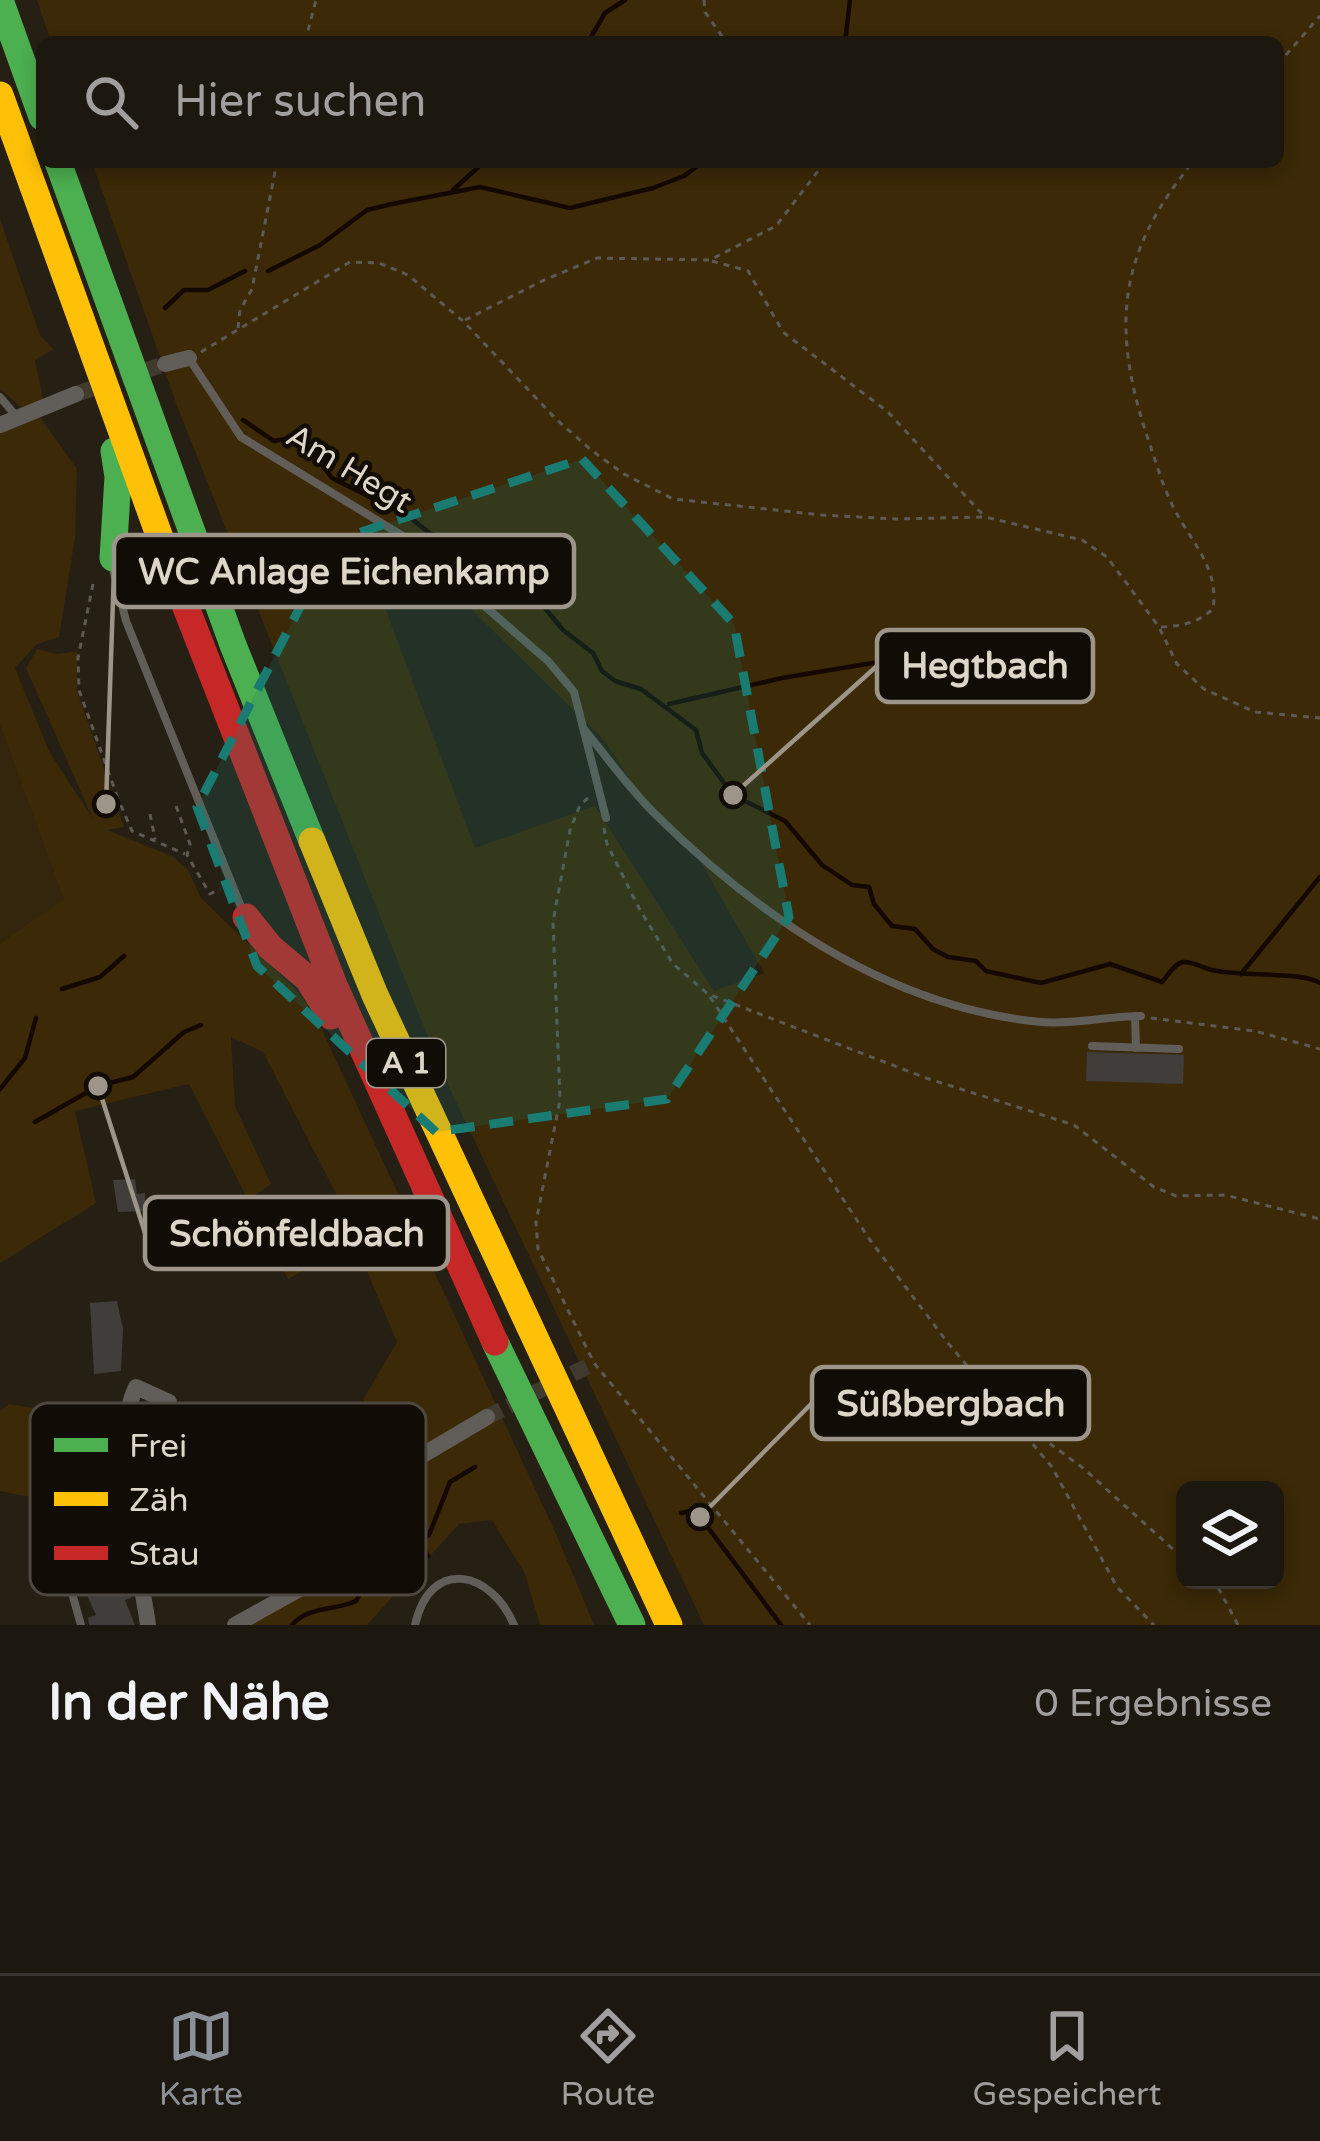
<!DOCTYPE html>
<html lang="de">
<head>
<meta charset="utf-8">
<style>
  body { margin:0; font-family:"Varela Round",sans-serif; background:#29241d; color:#f1f3f6 }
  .controls { position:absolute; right:36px; bottom:36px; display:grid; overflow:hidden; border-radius:18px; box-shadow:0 6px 18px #0003 }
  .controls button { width:108px; height:108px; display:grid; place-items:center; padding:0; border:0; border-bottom:3px solid #3a362f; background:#1c170f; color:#f1f3f6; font:60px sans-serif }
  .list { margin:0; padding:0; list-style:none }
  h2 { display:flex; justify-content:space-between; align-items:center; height:156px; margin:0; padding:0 48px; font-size:51px }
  h2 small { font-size:39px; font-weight:400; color:#a09f9e }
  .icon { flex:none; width:66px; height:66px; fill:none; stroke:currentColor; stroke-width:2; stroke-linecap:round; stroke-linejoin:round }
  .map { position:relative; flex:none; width:1320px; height:1625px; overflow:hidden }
  .search { position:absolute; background:#1c170f; box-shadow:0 6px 18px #0003; left:36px; right:36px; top:36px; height:132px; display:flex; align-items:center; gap:30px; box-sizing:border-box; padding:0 42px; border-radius:18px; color:#a09f9e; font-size:45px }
  .sheet { height:348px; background:#1c170f }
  nav { display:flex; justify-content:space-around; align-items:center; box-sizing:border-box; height:168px; border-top:3px solid #3a362f; background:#1c170f; font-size:33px; color:#a09f9e }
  nav a { display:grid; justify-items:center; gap:6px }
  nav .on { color:#8c9099 }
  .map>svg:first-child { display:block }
  .built { fill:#34260c }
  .green { fill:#3b2907; fill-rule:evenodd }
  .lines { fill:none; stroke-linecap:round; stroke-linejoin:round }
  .stream { stroke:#150802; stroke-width:4.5 }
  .building { fill:#413d3b }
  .street-tunnel { stroke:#413a2f; stroke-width:16; stroke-dasharray:16 8; stroke-linecap:butt }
  .path { stroke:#5d5a55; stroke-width:3; stroke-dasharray:6 6; stroke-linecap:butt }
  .lane { stroke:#615d59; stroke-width:8 }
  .street { stroke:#615d59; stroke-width:16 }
  .fast { stroke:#4caf50; stroke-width:27 }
  .slow { stroke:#ffc107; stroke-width:27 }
  .jam { stroke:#c62828; stroke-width:27 }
  .marked { fill:#197b72; fill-opacity:0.2; stroke:#197b72; stroke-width:9; stroke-dasharray:24 15; stroke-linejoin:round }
  .labels { text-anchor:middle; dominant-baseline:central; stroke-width:9; stroke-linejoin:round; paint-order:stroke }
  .shield { fill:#110c05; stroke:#a0998e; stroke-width:3 }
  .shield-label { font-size:30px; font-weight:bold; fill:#ddd5c8 }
  .street-label { font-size:33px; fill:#ddd5c8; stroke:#110c05 }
  .key { fill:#110c05; stroke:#4e4840; stroke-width:3 }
  .key-label { font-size:33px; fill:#ddd5c8 }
  .leader { fill:none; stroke:#9d9589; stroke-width:4.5 }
  .callout-dot { fill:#9d9589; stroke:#110c05; stroke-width:4.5 }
  .callout { fill:#110c05; stroke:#9d9589; stroke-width:4.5 }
  .callout-label { font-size:36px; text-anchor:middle; font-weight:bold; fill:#ddd5c8 }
</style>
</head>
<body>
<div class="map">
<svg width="1320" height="1625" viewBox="0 0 1320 1625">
  <rect width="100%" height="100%" fill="#261f14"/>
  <!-- built -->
  <path class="built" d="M0,725l65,174 -65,44z"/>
  <!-- green -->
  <path class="green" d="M37,0h1283v1625h-616l-262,-553 -265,-666 -85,-244h1186v-120h-1227zM407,546l197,194 55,83 41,38 64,112 -50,18 -119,-185 -120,42 -112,-299zM1185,1490h90v90h-90z
    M0,219l40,116 13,14 -18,11 8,40 -22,7 -21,-18z
    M40,417l37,52 -2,69 -16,99 -22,7 -22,24 34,83 44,68 -67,-151 11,-19 20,5 20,-3v39l34,100 -16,9 9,17 14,-6 6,17 -17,3 65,26 16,14 13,28 95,92 19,25 242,521 37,89h-54l-15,-51 -33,-54 -33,4 -92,101h-118l83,-48 26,-21 6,-47v-111l33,-56 -39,-92 -37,11 -33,18 -31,-62 87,-8 -81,-157 -32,-15 4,69 36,78 -23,16 -59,-116 -114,27 21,92 -96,60v-320l64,-44 -64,-174v-292z
    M9,1404l56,9 -34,33 21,5 -12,48 -40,-8v-80z"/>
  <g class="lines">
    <!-- stream -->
    <path class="stream" d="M588,42l17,-29 20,-13
      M845,42l5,-42
      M1236,42l6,-3
      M453,190l31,-28
      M268,271l52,-26 47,-35 25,-6 88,-17 90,21 83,-20 31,-12 19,-14
      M165,308l19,-18h24l37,-19
      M243,420l31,21 17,-3 14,5 27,35 76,38 23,18 33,8 20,33 18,12 38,15 23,28 30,23 9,18 13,10 26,8 55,41 6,23 31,42 52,26 37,44 30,20 17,2 5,17 18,22 23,3 18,20 15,8 28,4 10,10 55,12 69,-19 52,18c6,-7 12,-18 21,-20 9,-1 20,6 29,8 28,7 87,1 108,13
      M669,704l113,-26 139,-23 75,-24
      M1241,974l79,-97
      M62,989l38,-12 24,-21
      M0,1089l25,-31 11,-40
      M35,1122l63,-36 35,-9 51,-45 17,-7
      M681,1513l10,-2 9,6 81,108
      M418,1541l10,15
      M292,1625c16,-19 43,-14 64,-24l35,-64 27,4 11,-6 21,-53 25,-15"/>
  </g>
  <!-- building -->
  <path class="building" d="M1087,1052l97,3 -1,29 -97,-3z
    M135,1179l2,15 8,-1 1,18 -28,1 -5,-32z
    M117,1301l6,28 -2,42 -27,3 -4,-71z
    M122,1561l9,37 -6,2 10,25h-46l-1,-7 8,-3 -16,-35z"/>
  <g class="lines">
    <!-- street-tunnel -->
    <path class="street-tunnel" d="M76,394l89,-30
      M487,1417l107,-54"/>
    <!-- path -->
    <path class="path" d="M704,0l1,12 21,30
      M305,42l11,-42
      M1278,64l42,-48
      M712,261l36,10 35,61 105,80 96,104
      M465,320l77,-39 55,-23 113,2 66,-34 49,-64
      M238,328l2,-18 12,-21 25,-127
      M201,352l149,-90 29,1 29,12 55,46 93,98 35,31 33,24 49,25 149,16 74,4 89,-2 97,23 25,17 52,70 18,37 27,25 51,23 65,6
      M93,584l-15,74 1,32 37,103 -4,3
      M1161,627c21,-1 36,-4 52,-18 7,-44 -26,-70 -43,-109 -9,-19 -15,-41 -22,-61 -37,-111 -31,-185 45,-277
      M116,794l16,37 53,23
      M588,798l-8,7 -10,25 -17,92 7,178 -24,122 2,27 56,114 216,262
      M176,806l14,38 -3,11 23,39 10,-5
      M150,814l5,25
      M604,828l3,16 32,64 34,56 35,30 218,84 148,47 80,62 22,9 49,-1 95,24
      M710,997l160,243 78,103 104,124 65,120 37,38
      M1151,1018l104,13 65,18
      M1011,1415l72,53 102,92
      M1209,1580l10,9 19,36"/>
    <!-- lane -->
    <path class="lane" d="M190,360l51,77 165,101 142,123 26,31 32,126
      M0,397l18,21
      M112,565l14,56 116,288
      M583,728c23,28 45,59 71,85 105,104 236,195 387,209 32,3 67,-6 100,-6
      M1135,1016l1,32
      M1092,1046l87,3
      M70,1586l11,39
      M415,1625c16,-70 77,-53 99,0"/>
    <!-- street -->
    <path class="street" d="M165,364l24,-6
      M0,425l76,-31
      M148,1625c-9,-63 -39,-182 -12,-238l33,15
      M235,1625l93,-52 25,-30 6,-31 13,-27 115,-68"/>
    <!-- fast -->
    <path class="fast" d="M0,0l42,117
      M58,162l175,483 79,196
      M113,558l5,-81 -4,-26
      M495,1342l137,283"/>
    <!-- slow -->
    <path class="slow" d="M0,95l176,487
      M312,841l63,154 294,630"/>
    <!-- jam -->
    <path class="jam" d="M176,582l158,403 161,357
      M246,917l24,30 38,32 23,37"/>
  </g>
  <!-- marked area -->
  <path class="marked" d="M582,459l152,165 55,293 -122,182 -231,33 -179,-166 -60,-159 137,-266z"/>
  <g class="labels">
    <!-- shield labels -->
    <rect class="shield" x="367" y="1039" width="78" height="48" rx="9"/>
    <g class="shield-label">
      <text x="406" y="1063">A 1</text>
    </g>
    <!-- street labels -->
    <g class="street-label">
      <text transform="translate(349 469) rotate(31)">Am Hegt</text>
    </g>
  </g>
  <!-- legend -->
  <rect x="30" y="1403" width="396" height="192" rx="18" class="key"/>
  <rect x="54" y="1438" width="54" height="14" fill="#4caf50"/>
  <rect x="54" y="1492" width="54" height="14" fill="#ffc107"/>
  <rect x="54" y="1546" width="54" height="14" fill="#c62828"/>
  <g class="key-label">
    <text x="129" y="1457">Frei</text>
    <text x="129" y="1511">Zäh</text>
    <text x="129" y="1565">Stau</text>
  </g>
  <!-- callouts -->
  <path class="leader" d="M106 804L114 571M733 795L877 666M98 1086L145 1233M700 1517L812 1403"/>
  <g class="callout-dot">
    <circle cx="106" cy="804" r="12"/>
    <circle cx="733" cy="795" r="12"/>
    <circle cx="98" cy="1086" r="12"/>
    <circle cx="700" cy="1517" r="12"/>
  </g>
  <g class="callout">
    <rect x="114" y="535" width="460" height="72" rx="12"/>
    <rect x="877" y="630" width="216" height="72" rx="12"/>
    <rect x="145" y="1197" width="303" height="72" rx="12"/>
    <rect x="812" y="1367" width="277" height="72" rx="12"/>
  </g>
  <g class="callout-label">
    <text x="344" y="584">WC Anlage Eichenkamp</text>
    <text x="985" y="678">Hegtbach</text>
    <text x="297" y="1246">Schönfeldbach</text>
    <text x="951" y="1416">Süßbergbach</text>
  </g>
</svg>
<div class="controls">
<button><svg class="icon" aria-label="layers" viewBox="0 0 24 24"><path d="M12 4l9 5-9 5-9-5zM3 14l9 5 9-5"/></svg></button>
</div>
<div class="search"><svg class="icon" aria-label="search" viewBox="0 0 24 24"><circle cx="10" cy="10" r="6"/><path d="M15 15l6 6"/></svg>Hier suchen</div>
</div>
<section class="sheet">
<h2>In der Nähe<small>0 Ergebnisse</small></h2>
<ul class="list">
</ul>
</section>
<nav>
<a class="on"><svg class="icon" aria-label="map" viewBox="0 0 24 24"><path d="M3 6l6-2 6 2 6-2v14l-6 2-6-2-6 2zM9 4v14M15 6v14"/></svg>Karte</a>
<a><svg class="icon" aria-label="directions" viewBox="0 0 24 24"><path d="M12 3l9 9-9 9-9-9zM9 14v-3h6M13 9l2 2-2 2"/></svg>Route</a>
<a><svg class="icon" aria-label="saved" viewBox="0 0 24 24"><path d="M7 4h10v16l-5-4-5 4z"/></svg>Gespeichert</a>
</nav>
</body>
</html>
